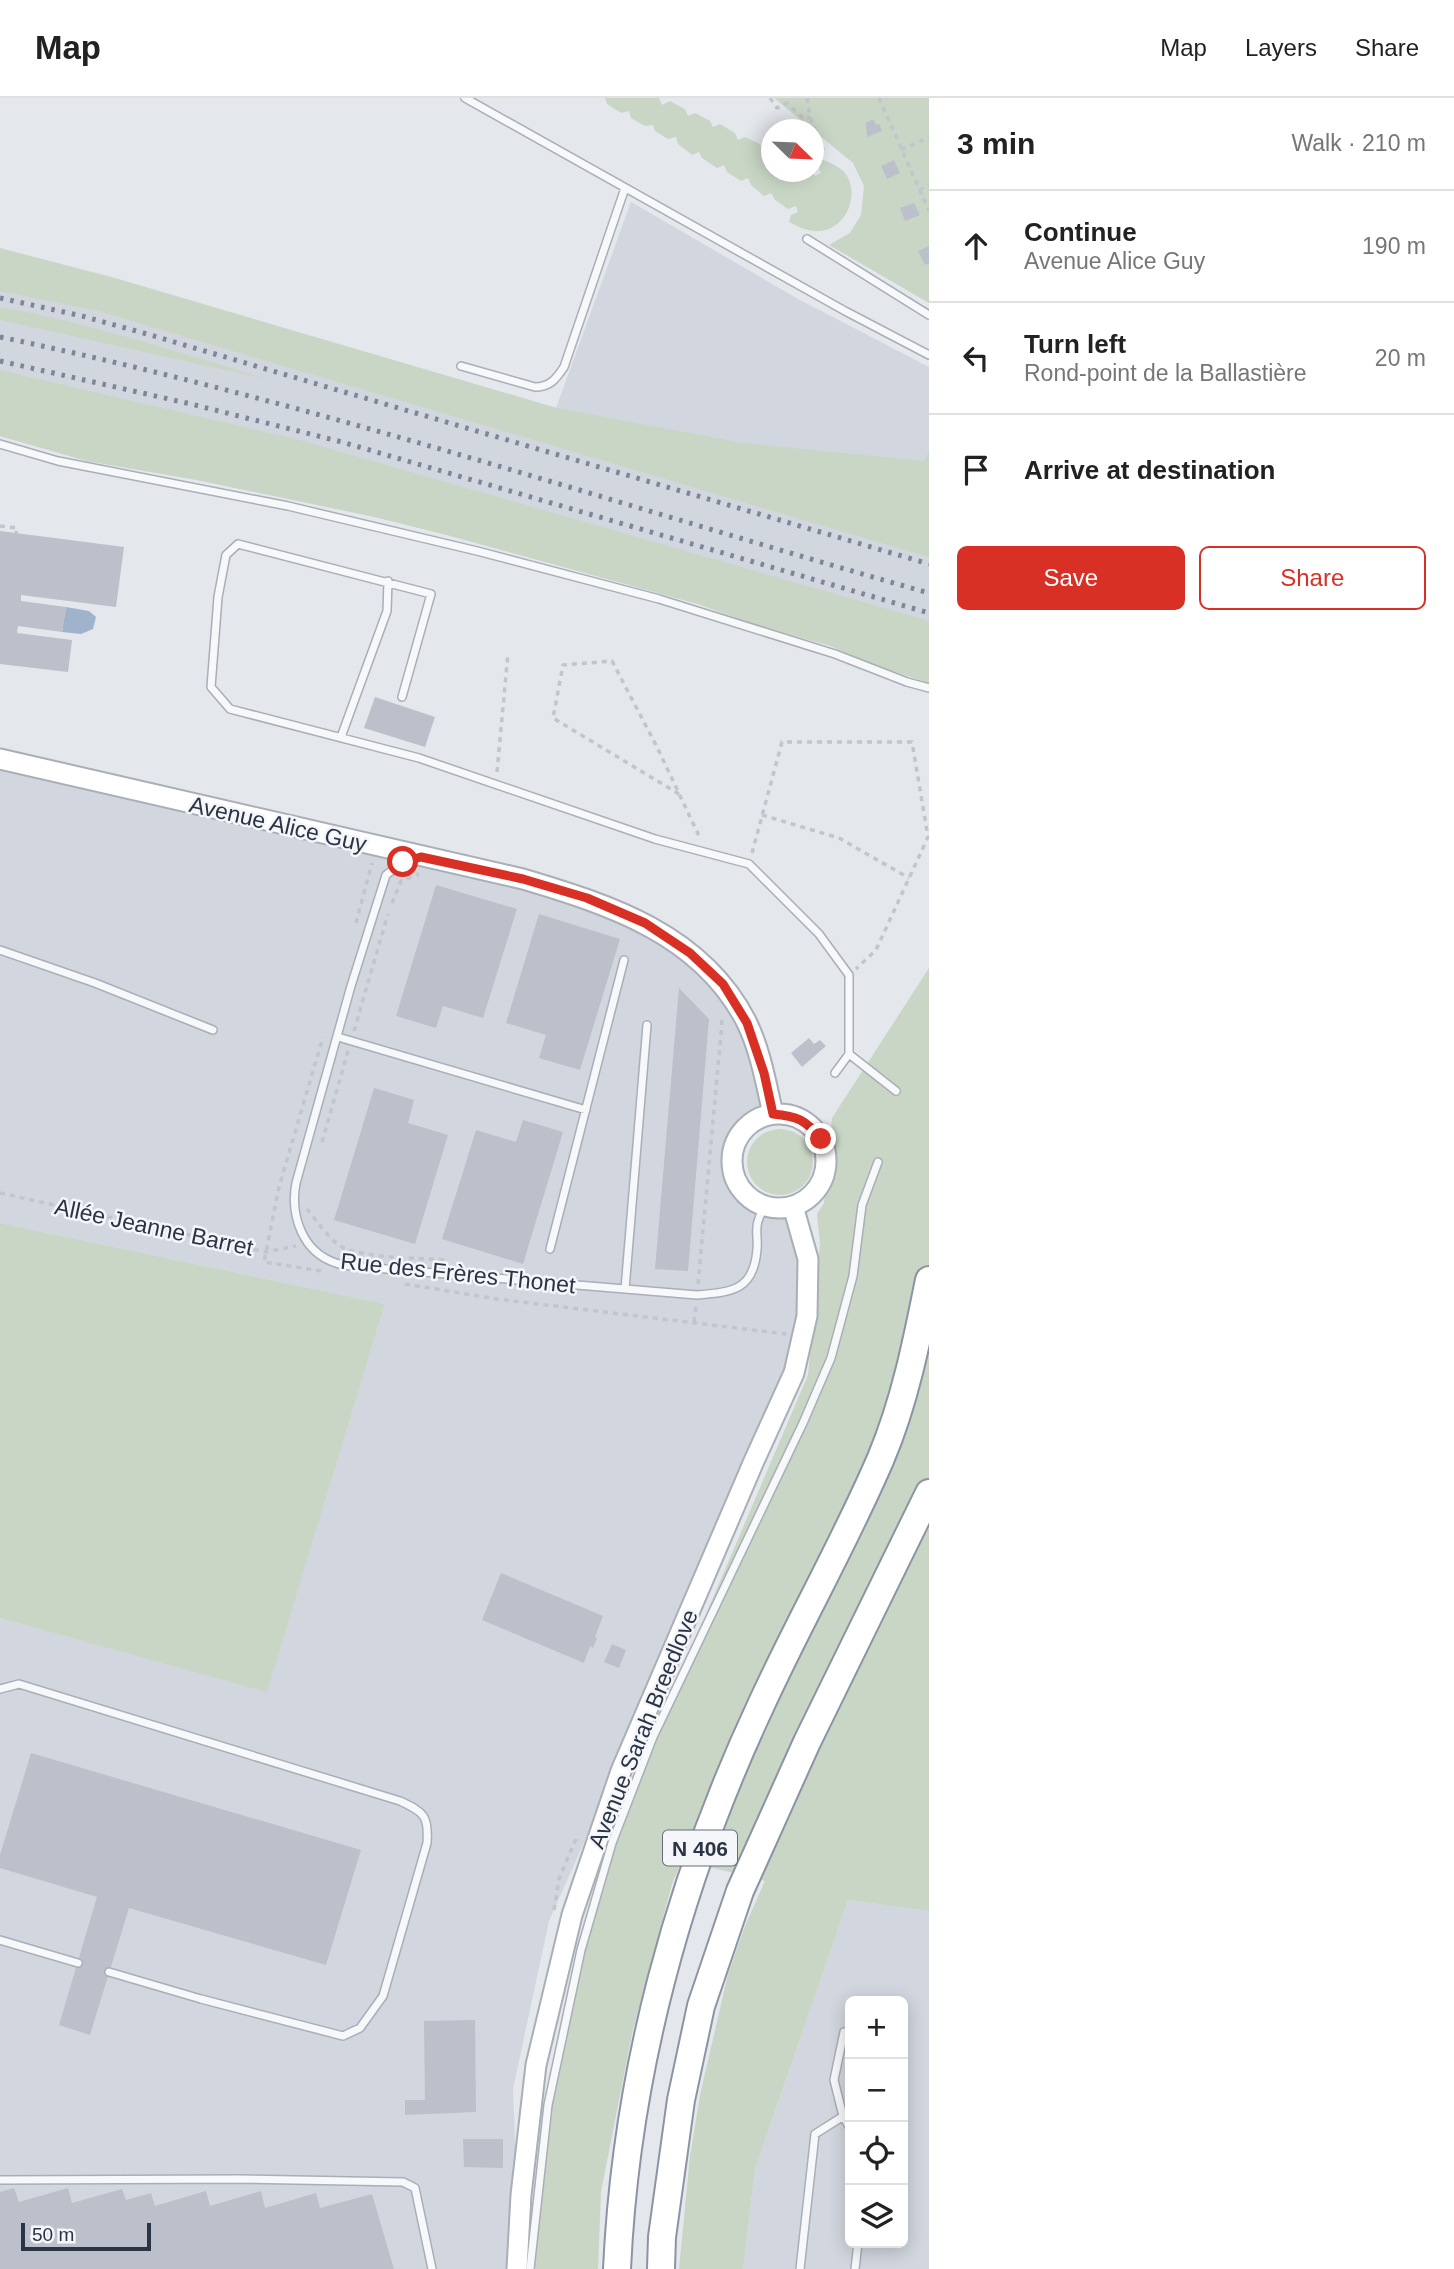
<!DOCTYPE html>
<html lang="en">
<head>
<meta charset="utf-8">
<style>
  body { margin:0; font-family:Arial,sans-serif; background:#f2f2f2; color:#222 }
  .controls { position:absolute; right:21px; bottom:21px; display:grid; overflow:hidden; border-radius:10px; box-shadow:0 4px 18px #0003 }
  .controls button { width:63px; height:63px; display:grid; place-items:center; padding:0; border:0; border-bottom:2px solid #e0e0e0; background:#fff; color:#222; font:35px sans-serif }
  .compass { position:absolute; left:761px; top:21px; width:63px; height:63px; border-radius:50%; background:#fff; box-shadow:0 4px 18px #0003; rotate:113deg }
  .scale { position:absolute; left:21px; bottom:18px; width:130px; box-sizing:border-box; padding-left:7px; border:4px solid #2b3445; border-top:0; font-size:19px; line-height:24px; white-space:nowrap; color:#2b3445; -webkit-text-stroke:5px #f4f6f9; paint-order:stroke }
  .stop { position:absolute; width:21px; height:21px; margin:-16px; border:5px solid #d93025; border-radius:50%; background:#fff }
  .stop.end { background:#d93025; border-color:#fff; box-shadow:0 2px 7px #0008 }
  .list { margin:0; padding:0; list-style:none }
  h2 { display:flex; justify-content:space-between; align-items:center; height:91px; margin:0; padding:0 28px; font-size:30px }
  h2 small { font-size:23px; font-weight:400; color:#767676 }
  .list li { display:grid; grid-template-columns:46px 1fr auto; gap:21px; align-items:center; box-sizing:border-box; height:112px; padding:0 28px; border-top:2px solid #e0e0e0 }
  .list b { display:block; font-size:26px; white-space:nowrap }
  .list p { margin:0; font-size:23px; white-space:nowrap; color:#767676 }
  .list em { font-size:23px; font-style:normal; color:#767676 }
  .actions { display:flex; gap:14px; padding:21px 28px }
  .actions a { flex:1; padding:16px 0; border:2px solid #d93025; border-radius:10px; text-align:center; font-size:24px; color:#d93025 }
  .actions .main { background:#d93025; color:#fff }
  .icon { flex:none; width:38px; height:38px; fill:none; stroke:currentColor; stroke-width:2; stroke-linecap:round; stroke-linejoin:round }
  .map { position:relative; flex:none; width:929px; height:2171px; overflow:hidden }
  header { display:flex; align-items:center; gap:42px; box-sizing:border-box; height:98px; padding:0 35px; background:#fff; border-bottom:2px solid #e0e0e0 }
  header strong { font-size:33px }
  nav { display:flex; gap:38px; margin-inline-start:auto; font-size:24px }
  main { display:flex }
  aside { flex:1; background:#fff }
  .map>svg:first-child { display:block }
  .built { fill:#d2d6de; fill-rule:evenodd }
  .green { fill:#c9d6c5 }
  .water { fill:#9fb4cc }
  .building { fill:#bbc0ca }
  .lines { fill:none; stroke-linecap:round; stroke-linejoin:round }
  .lane-casing { stroke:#a9aeb7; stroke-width:10 }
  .secondary-casing { stroke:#a9aeb7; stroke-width:23 }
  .highway-casing { stroke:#8b94a3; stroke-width:30 }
  .path { stroke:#c2c5cb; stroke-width:3.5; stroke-dasharray:5 5; stroke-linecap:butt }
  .lane { stroke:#f7f8fa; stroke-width:7 }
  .secondary { stroke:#fff; stroke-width:19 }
  .highway { stroke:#fff; stroke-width:26 }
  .rail { stroke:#7d8696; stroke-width:5; stroke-dasharray:3.5 7; stroke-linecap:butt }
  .route { stroke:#d93025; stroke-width:9 }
  .labels { text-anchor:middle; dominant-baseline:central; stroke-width:5; stroke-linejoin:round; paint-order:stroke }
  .shield { fill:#f4f6f9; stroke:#676e7b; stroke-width:2 }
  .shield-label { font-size:21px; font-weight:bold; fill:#2b3445 }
  .street-label { font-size:23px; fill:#2b3445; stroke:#f4f6f9 }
</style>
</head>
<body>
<header>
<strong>Map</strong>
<nav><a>Map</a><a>Layers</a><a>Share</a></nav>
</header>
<main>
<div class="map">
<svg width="929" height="2171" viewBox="0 0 929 2171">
  <rect width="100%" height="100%" fill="#e4e7ec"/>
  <!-- built -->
  <path class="built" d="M631,104l169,98 129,67v316l-66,-22 -32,-15 -69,-19 -64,-23 -251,-69 -72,-18 -178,-37 -110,-19 -87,-25v-185l258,70 298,87z
    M0,661l523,120 122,44 58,42 44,58 22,76 -38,62 16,35 46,10 14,110 -53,145 -205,460 -36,168 7,180h-520v-651l267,73 118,-387 -385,-81z
    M848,1802l81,11v358h-186l12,-100zM850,1903h53v242h-53z"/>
  <!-- green -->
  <path class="green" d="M605,0h54l3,7 8,-4 15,8 3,7 7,-3 15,8 3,6 7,-3 15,9 3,7 7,-3 15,7 3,7 8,-2 1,23h40l3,4 6,-3 -3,-7 3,-7c8,3 18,7 24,14 16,21 1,56 -25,58 -12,1 -21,-4 -31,-9l2,-7 7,-3 -2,-6 -8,3 -13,-9 -4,-7 -7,3 -13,-11 -3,-7 -7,3 -14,-9 -3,-7 -7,3 -15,-10 -3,-6 -7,3 -14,-11 -2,-7 -8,2 -13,-8 -2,-6 -8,1 -14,-8 -2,-7 -8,2 -14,-9z
    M774,0h155v205l-100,-58 21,-12 11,-18 3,-29 -11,-23z
    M0,150l115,30 442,130 186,35 181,18 5,-10v106l-831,-246 -98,-20z
    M0,209c90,16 178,45 266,72l-266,-59z
    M0,272l296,69 633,182v62l-66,-22 -32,-15 -69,-19 -64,-23 -251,-69 -72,-18 -178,-37 -110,-19 -87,-25z
    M929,870v943l-81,-11 -93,269 -12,100h-64l11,-113 10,-61 28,-121 17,-48 20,-45 -83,-21 -10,24 -40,150 -31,158 -3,77h-68l18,-164 33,-155 31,-107 39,-100 157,-368 12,-131 -3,-30 7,-11 8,-85z
    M747 1064a33 33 0 1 1 66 0a33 33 0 1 1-66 0Z
    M0,1125l385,81 -118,388 -267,-74z"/>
  <!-- water -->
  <path class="water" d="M66,509l23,4 7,6 -3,12 -12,5 -19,-2z"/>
  <!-- building -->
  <path class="building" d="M873,21l3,6 3,-1 3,7 -15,6 -1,-14z
    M894,62l6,13 -13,6 -6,-13z
    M914,105l6,12 -15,6 -5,-13z
    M929,148v17l-4,2 -7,-14z
    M0,433l124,16 -8,60 -95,-12v6l45,6 -4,25 -44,-6 -1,7 55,7 -4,32 -68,-8z
    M375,599l60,20 -10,30 -61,-19z
    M436,787l81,24 -34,109 -40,-12 -7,22 -40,-12z
    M539,816l81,25 -40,131 -41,-12 7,-23 -40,-12z
    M679,890l30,31 -21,252 -33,-2z
    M809,940l5,6 6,-4 6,6 -24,21 -11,-14z
    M374,990l40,12 -6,23 40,12 -33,109 -81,-24z
    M523,1022l40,12 -40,132 -81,-25 34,-109 40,12z
    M501,1475l102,43 -8,21 2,1 -4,10 -3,-2 -6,17 -102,-43z
    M612,1546l14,6 -7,18 -15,-6z
    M31,1655l330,97 -35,115 -197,-57 -39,127 -31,-10 38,-128 -97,-29v-13z
    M475,1922l1,92 -71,3v-15h20l-1,-79z
    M463,2041h40v29l-39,-1z
    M14,2090l5,14 49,-14 4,15 50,-14 4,11 25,-7 4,13 51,-15 4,15 51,-15 4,17 51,-15 4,15 52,-14 22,75h-394v-77z"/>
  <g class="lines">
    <!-- lane casing -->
    <g class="lane-casing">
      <path id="lane" d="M465,0l380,213 84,44
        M807,141l122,76
        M461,268l74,21c15,0 21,-8 29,-20l61,-179
        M0,346l58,17 230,45 189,45 182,48 176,55 72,28 22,6
        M402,599l29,-103 -193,-50 -12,11 -8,42 -7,90 19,22 189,49 236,81 94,25 70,70 30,41v79l47,37
        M341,639l46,-126 1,-30
        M414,761l-11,3 -17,13 -35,111 -55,197c-6,32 6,69 40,80 8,3 18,3 27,4l334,28c36,-3 57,-5 60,-46 1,-8 -1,-15 0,-22 0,-7 5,-15 7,-21
        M0,852l95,33 118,47
        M338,939l248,73
        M835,975l14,-19
        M550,1151l74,-289
        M625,1191l22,-264
        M0,1591l19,-5 381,117c24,11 29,15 27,42l-44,153 -23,32 -17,8 -142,-37 -92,-27
        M0,1842l78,23
        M844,1934l-10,48 9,36 7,12
        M0,2082l239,-1 164,3 12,6 17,81
        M530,2171l18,-164 33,-155 31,-107 41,-106 150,-314 28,-65 22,-82 9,-71 16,-43
        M800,2171l15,-135 35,-22
        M855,2171l3,-26"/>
    </g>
    <!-- secondary casing -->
    <g class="secondary-casing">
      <path id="secondary" d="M0,661l523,120c87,26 178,55 223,142 14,28 20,62 27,93
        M732 1063a47 47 0 1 1 94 0a47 47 0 1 1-94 0Z
        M517,2171l4,-74 15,-130 36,-150 49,-144 133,-310 40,-88 13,-57 1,-57 -15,-53"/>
    </g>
    <!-- highway casing -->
    <g class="highway-casing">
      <path id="highway" d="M617,2171c9,-195 61,-387 144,-564 38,-83 84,-163 120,-247 24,-57 36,-118 48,-178
        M661,2171l1,-32 19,-137 20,-94 39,-115 67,-149 122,-249"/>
    </g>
    <!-- path -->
    <path class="path" d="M770,0l7,10 10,-5 17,16 6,-2
      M807,0l3,19 14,35
      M879,0l50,113
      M901,52l28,-13
      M919,92l10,-5
      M0,428l17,2 -1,5
      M497,674l11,-119
      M679,696l-126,-76 10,-53 49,-4 45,86 43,91
      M762,717l77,23 70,40
      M752,755l30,-111h130l16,95 -52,113 -20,19
      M392,805l9,-22 18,-7
      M356,825l16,-60
      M354,933l34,-117
      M322,1044l26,-91
      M0,1095l266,59 30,-6
      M307,1111c10,12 24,34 39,40 25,9 72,9 100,11
      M321,1173l-57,-9 15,-75 44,-150
      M405,1186l92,15 289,35
      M698,1186l24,-261 -2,-6
      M694,1224l2,-16
      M554,1812l5,-31 19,-45"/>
    <!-- lane -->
    <use href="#lane" class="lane"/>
    <!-- secondary -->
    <use href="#secondary" class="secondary"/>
    <!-- highway -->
    <use href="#highway" class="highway"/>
    <!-- rail -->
    <path class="rail" d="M0,200l82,18 65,18 782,230
      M0,239c315,65 620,169 929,256
      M0,263l191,43 151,38 587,171"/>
  </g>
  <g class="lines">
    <!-- route -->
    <path class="route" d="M403,764l18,-5 102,22 64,19 58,25 45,30 33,31 24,39 17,50 9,41c24,2 33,6 48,25"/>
  </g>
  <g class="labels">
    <!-- shield labels -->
    <rect class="shield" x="663" y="1732.5" width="74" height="35" rx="5"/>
    <g class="shield-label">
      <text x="700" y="1750">N 406</text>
    </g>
    <!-- street labels -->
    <g class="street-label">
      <text transform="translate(278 726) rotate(13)">Avenue Alice Guy</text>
      <text transform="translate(154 1129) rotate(12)">Allée Jeanne Barret</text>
      <text transform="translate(458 1175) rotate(6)">Rue des Frères Thonet</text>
      <text transform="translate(643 1631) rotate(-68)">Avenue Sarah Breedlove</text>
    </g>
  </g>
</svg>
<div class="controls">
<button>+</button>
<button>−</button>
<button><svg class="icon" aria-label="locate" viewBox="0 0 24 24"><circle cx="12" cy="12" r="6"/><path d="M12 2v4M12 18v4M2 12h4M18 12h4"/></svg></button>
<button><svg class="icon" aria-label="layers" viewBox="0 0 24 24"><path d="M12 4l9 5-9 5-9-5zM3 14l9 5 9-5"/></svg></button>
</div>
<svg class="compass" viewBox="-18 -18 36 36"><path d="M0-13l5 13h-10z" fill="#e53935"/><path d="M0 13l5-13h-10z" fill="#767676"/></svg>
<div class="scale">50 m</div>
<div class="stop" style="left:403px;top:764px"></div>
<div class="stop end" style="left:821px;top:1041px"></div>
</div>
<aside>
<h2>3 min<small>Walk · 210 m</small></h2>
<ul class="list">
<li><svg class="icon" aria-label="ahead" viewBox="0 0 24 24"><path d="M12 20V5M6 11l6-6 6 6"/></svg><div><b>Continue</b><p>Avenue Alice Guy</p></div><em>190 m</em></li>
<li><svg class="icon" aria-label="left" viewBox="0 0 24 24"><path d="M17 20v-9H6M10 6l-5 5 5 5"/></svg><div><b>Turn left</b><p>Rond-point de la Ballastière</p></div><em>20 m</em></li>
<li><svg class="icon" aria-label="arrive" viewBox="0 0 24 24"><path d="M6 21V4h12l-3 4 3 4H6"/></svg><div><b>Arrive at destination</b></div></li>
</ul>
<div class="actions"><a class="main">Save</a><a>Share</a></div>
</aside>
</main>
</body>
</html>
